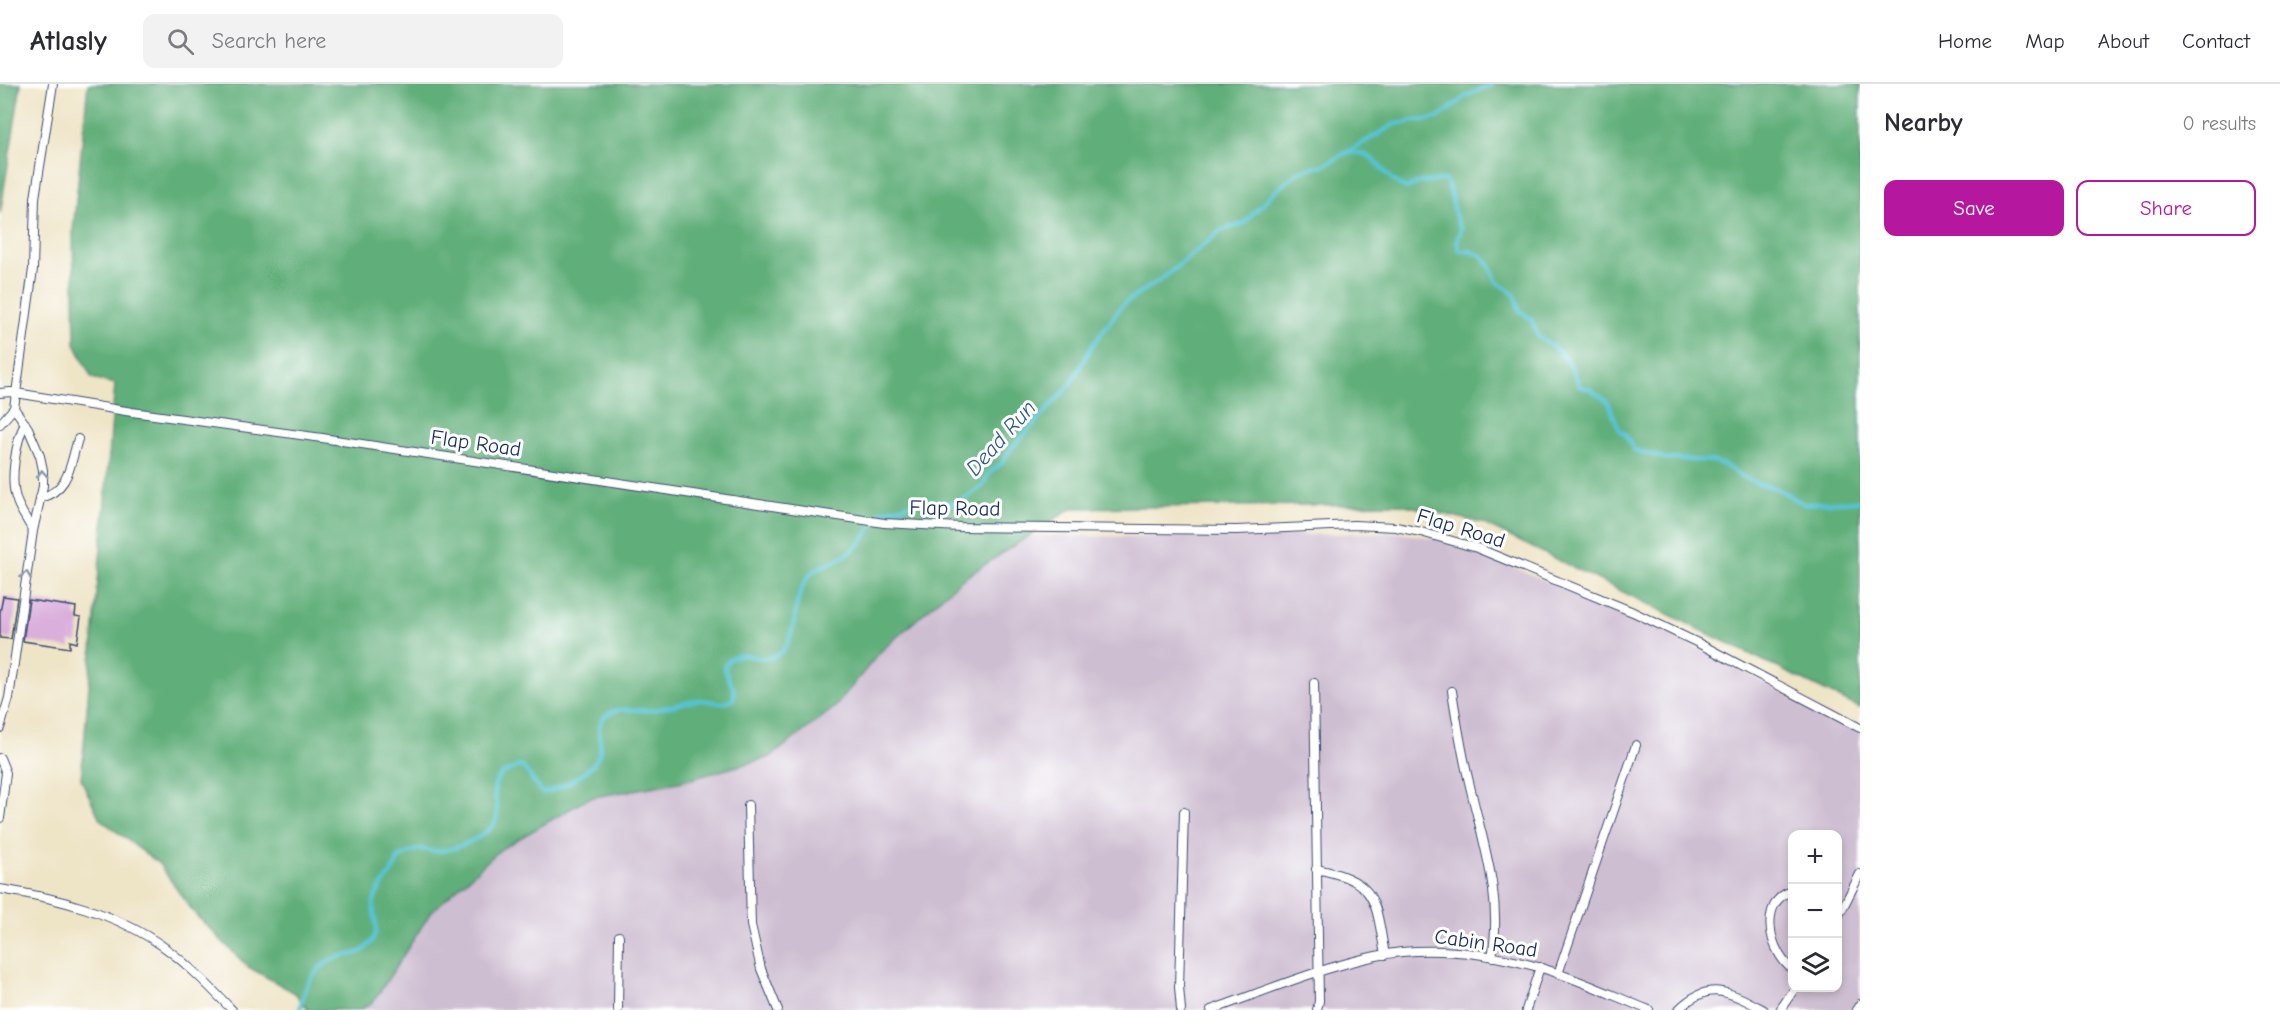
<!DOCTYPE html>
<html lang="en">
<head>
<meta charset="utf-8">
<style>
  body { margin:0; font-family:"Comic Neue",sans-serif; background:#f2f2f3; color:#2b2b33 }
  .controls { position:absolute; right:18px; bottom:18px; display:grid; overflow:hidden; border-radius:12px; box-shadow:0 3px 9px #0003 }
  .controls button { width:54px; height:54px; display:grid; place-items:center; padding:0; border:0; border-bottom:2px solid #e1e1e2; background:#fff; color:#2b2b33; font:30px sans-serif }
  .list { margin:0; padding:0; list-style:none }
  h2 { display:flex; justify-content:space-between; align-items:center; height:78px; margin:0; padding:0 24px; font-size:26px }
  h2 small { font-size:20px; font-weight:400; color:#7c7c81 }
  .actions { display:flex; gap:12px; padding:18px 24px }
  .actions a { flex:1; padding:14px 0; border:2px solid #b5179e; border-radius:12px; text-align:center; font-size:21px; color:#b5179e }
  .actions .main { background:#b5179e; color:#fff }
  .icon { flex:none; width:33px; height:33px; fill:none; stroke:currentColor; stroke-width:2; stroke-linecap:round; stroke-linejoin:round }
  .map { position:relative; flex:none; width:1860px; height:926px; overflow:hidden }
  header { display:flex; align-items:center; gap:36px; box-sizing:border-box; height:84px; padding:0 30px; background:#fff; border-bottom:2px solid #e1e1e2 }
  header strong { font-size:28px }
  nav { display:flex; gap:33px; margin-inline-start:auto; font-size:21px }
  .search { width:420px; height:54px; background:#f2f2f3; display:flex; align-items:center; gap:15px; box-sizing:border-box; padding:0 21px; border-radius:12px; color:#7c7c81; font-size:22px }
  main { display:flex }
  aside { flex:1; background:#fff }
  .map>svg:first-child { display:block }
  .industrial { fill:#cebed1; fill-rule:evenodd }
  .forest { fill:#60ae79; stroke:#3e6e6c; stroke-width:1.5 }
  .lines { fill:none; stroke-linecap:round; stroke-linejoin:round }
  .stream { stroke:#57c3d1; stroke-width:4.5 }
  .building { fill:#dbafdc }
  .service-casing { stroke:#3b4a6e; stroke-width:10 }
  .service { stroke:#fff; stroke-width:8 }
  .oneway { stroke:#8d97ae }
  .labels { text-anchor:middle; dominant-baseline:central; stroke-width:6; stroke-linejoin:round; paint-order:stroke }
  .street-label { font-size:21px; fill:#1b2f5e; stroke:#fff }
  .water-label { font-size:22px; font-style:italic; fill:#2d5b80; stroke:#fff }
</style>
</head>
<body>
<header>
<strong>Atlasly</strong>
<div class="search"><svg class="icon" aria-label="search" viewBox="0 0 24 24"><circle cx="10" cy="10" r="6"/><path d="M15 15l6 6"/></svg>Search here</div>
<nav><a>Home</a><a>Map</a><a>About</a><a>Contact</a></nav>
</header>
<main>
<div class="map">
<svg width="1860" height="926" viewBox="0 0 1860 926">
  <rect width="100%" height="100%" fill="#fff"/>
  <filter id="ink" filterUnits="userSpaceOnUse"><feTurbulence type="fractalNoise" baseFrequency=".0167" numOctaves="2"/><feDisplacementMap in="SourceGraphic" scale="12" xChannelSelector="R" yChannelSelector="G"/><feConvolveMatrix kernelMatrix="1 2 1 2 8 2 1 2 1" color-interpolation-filters="sRGB"/></filter>
  <filter id="wash" filterUnits="userSpaceOnUse"><feTurbulence type="fractalNoise" baseFrequency=".008" numOctaves="4" result="noise"/><feDisplacementMap in="SourceGraphic" scale="24" xChannelSelector="R" yChannelSelector="G"/><feGaussianBlur stdDeviation="1.35" result="paint"/><feColorMatrix in="noise" values="0 0 0 0 0 0 0 0 0 0 0 0 0 0 0 0 0 1.4 0 .05"/><feComposite in="paint" operator="in"/></filter>
  <g filter="url(#wash)">
    <rect width="100%" height="100%" fill="#eee4c6"/>
    <!-- industrial -->
    <path class="industrial" d="M1391,448l42,6 37,10 211,91 179,94v277h-1500l14,-9 57,-89 70,-63 88,-51 95,-17 150,-73 46,-56 81,-72 66,-44 216,1zM1792,750h46v154h-46z"/>
    <!-- forest -->
    <path class="forest" d="M0,0h21l-21,130z
      M88,0h1772v624l-378,-185 -81,-19 -329,4 -111,72 -81,72 -46,56 -64,49 -86,24 -95,17 -88,51 -70,63 -57,89 -14,9h-52l-13,-17 -47,-26 -53,-53 -36,-50 -59,-45 -19,-40 34,-395 -23,-6 -17,-34 -2,-113z"/>
    <g class="lines">
      <!-- stream -->
      <path class="stream" d="M1346,69c35,-5 32,25 61,35l13,-6 25,-2c10,14 5,31 16,49l-4,12 2,10h11l11,4 8,9 8,18 18,13 4,15 13,10 6,17c24,13 33,25 42,50l10,2 18,13 12,29 5,3 9,16 34,9 45,2 11,4 17,11 20,9 15,3 28,16 56,-3
        M300,926c4,-25 16,-48 43,-54 8,-2 15,-1 22,-7 20,-19 6,-29 9,-47 3,-17 21,-27 24,-44 7,-3 15,-8 22,-9 4,0 9,2 14,2 17,1 48,-12 59,-26 16,-20 -21,-46 28,-59 10,7 12,19 22,27 17,-4 50,-21 56,-39 5,-14 -10,-35 16,-43 11,-4 26,1 37,-1 16,-2 31,-8 46,-10 15,-1 19,7 35,0 5,-17 -14,-26 -6,-38 13,-17 38,7 55,-11 16,-16 10,-48 23,-69 9,-17 26,-18 41,-27 16,-9 25,-28 34,-43l42,-11h9l13,4 15,-3 24,-16 5,-12 14,-11 8,-13 60,-65 24,-42 29,-39 40,-26 59,-48 21,-6 31,-32 26,-21 27,-7 68,-40 43,-6 28,-22 27,-12"/>
    </g>
    <g id="blocks">
      <!-- building -->
      <path class="building" d="M3,512l14,2 -6,41 -11,-1v-25z
        M29,516l47,7 -1,9 6,1 -4,26 -7,-2v7l-47,-7z"/>
    </g>
  </g>
  <g filter="url(#ink)">
    <use href="#blocks" fill-opacity="0" stroke="#3b4a6e" stroke-width="1.5"/>
    <g class="lines">
      <!-- service casing -->
      <g class="service-casing">
        <path id="service" d="M0,309l10,-1 122,20 190,26 562,85 76,4 277,3 117,-5 42,2 25,5 56,16 156,64 65,31 162,85
          M14,324l19,-139 2,-71 18,-114
          M25,339c-9,18 -16,58 -8,78 3,10 11,19 15,29
          M0,340l14,-16
          M40,414c30,-8 30,-34 38,-59
          M1314,599l5,318 -2,9
          M1452,607c5,32 10,64 18,95 13,57 33,112 22,171
          M0,644l9,-30 24,-167 10,-45v-16l-3,-14 -12,-28 -14,-20
          M0,674l6,15 -6,45
          M748,721l3,120 10,44 17,41
          M1316,785c62,12 59,31 69,86
          M0,805c58,9 116,24 164,58 25,18 47,41 68,63
          M1792,807c-34,10 -23,61 0,78
          M1838,833l22,-43
          M1558,890l78,-229
          M618,926l1,-74
          M1181,926l-2,-23 5,-175
          M1211,926c54,-19 109,-42 165,-54 53,-11 111,-3 162,11 36,10 76,29 111,43
          M1526,926l14,-43
          M1678,926c31,-31 52,-18 86,0
          M1780,926l15,-22
          M1856,926l4,-6"/>
      </g>
      <!-- service -->
      <use href="#service" class="service"/>
    </g>
    <!-- one-way arrows -->
    <defs><path id="oneway-chevron" d="M-2-3.5L2.5 0L-2 3.5" fill="none" stroke-width="1.6" stroke-linecap="round" stroke-linejoin="round" transform="scale(1.5)"/></defs>
    <g class="oneway">
      <use href="#oneway-chevron" transform="translate(42 390) rotate(-93)"/>
      <use href="#oneway-chevron" transform="translate(26 491) rotate(-81)"/>
    </g>
  </g>
  <g class="labels">
    <!-- street labels -->
    <g class="street-label">
      <text transform="translate(476 359) rotate(8)">Flap Road</text>
      <text transform="translate(955 424) rotate(1)">Flap Road</text>
      <text transform="translate(1461 444) rotate(17)">Flap Road</text>
      <text transform="translate(1486 859) rotate(8)">Cabin Road</text>
    </g>
    <!-- water labels -->
    <g class="water-label">
      <text transform="translate(1001 354) rotate(-48)">Dead Run</text>
    </g>
  </g>
</svg>
<div class="controls">
<button>+</button>
<button>−</button>
<button><svg class="icon" aria-label="layers" viewBox="0 0 24 24"><path d="M12 4l9 5-9 5-9-5zM3 14l9 5 9-5"/></svg></button>
</div>
</div>
<aside>
<h2>Nearby<small>0 results</small></h2>
<ul class="list">
</ul>
<div class="actions"><a class="main">Save</a><a>Share</a></div>
</aside>
</main>
</body>
</html>
